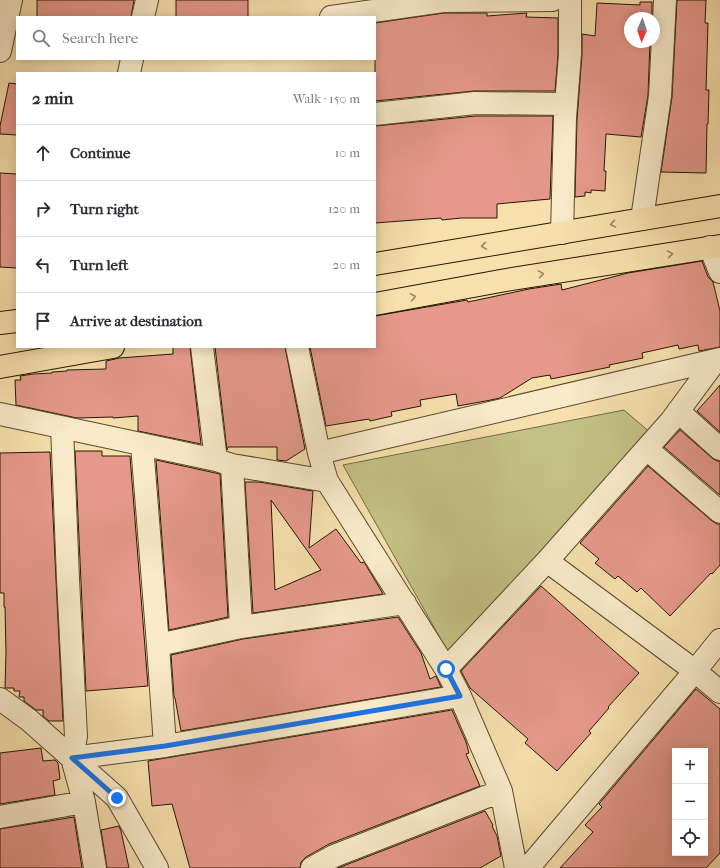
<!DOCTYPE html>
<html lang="en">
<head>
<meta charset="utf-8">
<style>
  body { margin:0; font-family:"IM FELL French Canon",serif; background:#f7f7f7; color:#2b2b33 }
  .controls { position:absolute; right:12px; bottom:12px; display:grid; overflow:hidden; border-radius:0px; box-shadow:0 2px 10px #0003 }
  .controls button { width:36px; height:36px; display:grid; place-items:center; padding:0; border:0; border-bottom:1px solid #e1e1e2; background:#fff; color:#2b2b33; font:20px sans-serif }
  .compass { position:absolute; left:624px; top:12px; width:36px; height:36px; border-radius:50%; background:#fff; box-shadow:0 2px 10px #0003; rotate:182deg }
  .stop { position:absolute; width:12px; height:12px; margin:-9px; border:3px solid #1a73e8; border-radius:50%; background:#fff }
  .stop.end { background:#1a73e8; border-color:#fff; box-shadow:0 1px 4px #0008 }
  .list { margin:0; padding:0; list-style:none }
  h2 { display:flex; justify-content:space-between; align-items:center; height:52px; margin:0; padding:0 16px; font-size:17px }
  h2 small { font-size:13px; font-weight:400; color:#7c7c81 }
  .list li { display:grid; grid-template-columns:26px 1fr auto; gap:12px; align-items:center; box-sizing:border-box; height:56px; padding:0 16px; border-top:1px solid #e1e1e2 }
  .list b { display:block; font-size:15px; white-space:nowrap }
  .list em { font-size:13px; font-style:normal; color:#7c7c81 }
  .icon { flex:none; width:22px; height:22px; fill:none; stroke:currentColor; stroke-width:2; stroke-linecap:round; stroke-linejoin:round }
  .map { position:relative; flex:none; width:720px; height:868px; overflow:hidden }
  .search { position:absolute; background:#fff; box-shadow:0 2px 10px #0003; left:16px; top:16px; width:360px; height:44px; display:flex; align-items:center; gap:10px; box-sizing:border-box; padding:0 14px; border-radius:0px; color:#7c7c81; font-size:15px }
  .panel { position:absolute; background:#fff; box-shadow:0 2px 10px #0003; left:16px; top:72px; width:360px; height:276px; border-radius:0px }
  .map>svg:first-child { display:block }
  .green { fill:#c3c085; stroke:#756b43 }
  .building { fill:#e6998b; stroke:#271601; fill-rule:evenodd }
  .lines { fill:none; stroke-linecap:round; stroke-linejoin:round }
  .minor-casing { stroke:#5b482c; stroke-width:24 }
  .major-casing { stroke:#271601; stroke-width:24 }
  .minor { stroke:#f9ebca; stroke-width:22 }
  .major { stroke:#f6e0ad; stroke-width:22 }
  .oneway { stroke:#998560 }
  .route { stroke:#1a73e8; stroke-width:5 }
</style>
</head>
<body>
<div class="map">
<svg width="720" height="868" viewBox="0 0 720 868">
  <rect width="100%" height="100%" fill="#f6e0ad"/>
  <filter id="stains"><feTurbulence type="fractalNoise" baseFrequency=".005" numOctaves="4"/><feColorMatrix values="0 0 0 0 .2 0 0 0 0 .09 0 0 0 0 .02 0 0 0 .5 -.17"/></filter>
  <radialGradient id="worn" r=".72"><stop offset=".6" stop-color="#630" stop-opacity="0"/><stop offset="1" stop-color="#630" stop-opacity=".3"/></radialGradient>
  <!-- green -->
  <path class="green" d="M624,410l28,24 -204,218 -105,-187z"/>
  <!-- building -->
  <path class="building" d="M37,0h97l-3,17h-94z
    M176,0h72v17h-72z
    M677,0h29l-1,23h3l-2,67h3l-1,34h-1l-1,49 -45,-1 11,-75z
    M640,2h12v16h-22v24h20l-2,53 -7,42 -35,-3 -2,37h2l-1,20 -14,-1v3l-6,-1v4l-10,1 2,-78 5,-64v-21l13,2 2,-33 43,2z
    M444,13h43v3l40,-3 -1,4 32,1v36l-3,37h-81l-99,10v-78z
    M9,83l8,1v51l-17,-1v-8z
    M476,116h77l-3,83 -53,5v14h-36l-19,2 -1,-2 -66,5v-97z
    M0,173l17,1v94l-17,-1z
    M702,261l6,16 5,5 7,29v36l-21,4 -1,-6 -19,4 -1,-4 -36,8 1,5 -34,7 1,2 -59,12 -1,-4 -18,3 -32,20 -9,2 -33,6 -2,-12 -36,6 1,6 -30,6 1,4 -22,5 -1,-2 -43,7 -16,-79h65v-31l92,-16 1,2 61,-13 32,-5 1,6 66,-17z
    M173,347h17l11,97 -63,-13v-15l-25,2v-1l-36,1 -61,-13 -1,-25h6l-1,-4 13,-2 19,-1v-1l15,-1v-1l39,-1v-8l9,-2 4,-1 54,-4z
    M215,347h70l20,102 -19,12 -9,-1v-13h-49l-1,3z
    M720,385v47l-23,-21z
    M680,430l32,28 5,3h3v34l-56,-48z
    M75,451h27v5h28l18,230 -62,5z
    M50,452l6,128 7,141h-14l-6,-5v-6h-7l-12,-9v-4h-5l1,-6h-6v-3h-9l1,-36 -1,-45h-1v-14h-4v-140z
    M156,460l64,14 8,143 -59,13z
    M648,466l64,55 5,3h3v41l-8,9 -1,-1 -41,43 -29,-28 -4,4 -19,-16 -3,3 -20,-16 4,-4 -19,-16z
    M245,482h14l54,9 -4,57 27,-19 25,34 3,-1 15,25 4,7 -130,19zM271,500l50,70 -46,20z
    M541,586l98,87 -31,34 1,1 -20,23 2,2 -34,38 -32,-28 3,-4 -58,-51 -9,-17z
    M398,617l23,36 9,26 6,-3 5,11 -260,44 -6,-33 -1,-1 -3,-42 72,-16z
    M696,689l24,20v144l-14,15h-146l33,-36 -8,-7 17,-18 -3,-3zM675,751h30v102h-30z
    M452,710l14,32 3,11 -3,1 14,32 -151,58 -23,13 -5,5 -1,6h-110l-18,-64 -20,2 -4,-45z
    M41,748l2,13 12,-1 3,3 2,16 -7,2 2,14 -55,9v-51z
    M485,811l8,14 -1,1 5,10 4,20 -21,12h-142z
    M74,817l8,51h-82v-39z
    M119,826l2,5 8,37h-22l-6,-38z"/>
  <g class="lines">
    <!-- minor casing -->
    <g class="minor-casing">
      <path id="minor" d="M143,17l4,-17
        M331,17l112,-16 109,-1
        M0,51l11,-51
        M129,73l3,-14
        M375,114l100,-11 91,1
        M642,219l18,-123 5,-96
        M562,233l3,-115 5,-64v-54
        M710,247l10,25
        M202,347l14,113
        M297,347l22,106 8,28 119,188 14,27 41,95 15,77
        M678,411l42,38
        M0,414l216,46 16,5 95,16
        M62,427l6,152 8,157 -4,22 12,44 11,66
        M142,445l16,200 7,101
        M647,449l73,63
        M319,453l401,-94
        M232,465l9,162
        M547,561l148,110 25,21
        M158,645l83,-18 164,-24
        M446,669l101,-108 124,-140 45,-61
        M0,699l29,21 88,78 40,70
        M72,758l93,-12 295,-50
        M0,817l84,-15
        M312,868l22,-12 167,-65
        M528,868l167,-197 25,-31"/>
    </g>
    <!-- major casing -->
    <g class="major-casing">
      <path id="major" d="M375,264l345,-58
        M375,304l131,-24 214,-34
        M0,323l17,-2
        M0,367l113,-20"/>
    </g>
    <!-- minor -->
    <use href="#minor" class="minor"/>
    <!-- major -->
    <use href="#major" class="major"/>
  </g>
  <!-- one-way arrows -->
  <defs><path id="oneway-chevron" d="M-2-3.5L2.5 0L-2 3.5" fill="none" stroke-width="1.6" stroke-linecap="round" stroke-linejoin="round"/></defs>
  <g class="oneway">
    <use href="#oneway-chevron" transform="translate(613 224) rotate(170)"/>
    <use href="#oneway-chevron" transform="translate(484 246) rotate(171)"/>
    <use href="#oneway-chevron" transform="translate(670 254) rotate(-9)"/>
    <use href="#oneway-chevron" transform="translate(541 274) rotate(-9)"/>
    <use href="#oneway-chevron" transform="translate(413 297) rotate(-10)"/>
  </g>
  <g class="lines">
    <!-- route -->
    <path class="route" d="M117,798l-45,-40 93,-12 295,-50 -14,-27"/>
  </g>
  <rect width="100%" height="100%" filter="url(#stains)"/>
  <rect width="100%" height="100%" fill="url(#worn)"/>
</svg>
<div class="controls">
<button>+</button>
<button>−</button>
<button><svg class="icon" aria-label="locate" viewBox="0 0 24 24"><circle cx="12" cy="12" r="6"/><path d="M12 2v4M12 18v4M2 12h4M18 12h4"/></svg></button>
</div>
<svg class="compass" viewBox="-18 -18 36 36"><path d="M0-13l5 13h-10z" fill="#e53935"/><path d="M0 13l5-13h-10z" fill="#7c7c81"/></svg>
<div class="stop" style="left:446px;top:669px"></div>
<div class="stop end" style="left:117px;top:798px"></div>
<div class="search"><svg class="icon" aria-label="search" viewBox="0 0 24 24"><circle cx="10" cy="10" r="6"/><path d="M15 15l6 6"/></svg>Search here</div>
<section class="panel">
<h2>2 min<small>Walk · 150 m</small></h2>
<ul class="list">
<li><svg class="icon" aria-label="ahead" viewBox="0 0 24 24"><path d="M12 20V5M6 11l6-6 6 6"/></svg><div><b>Continue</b></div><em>10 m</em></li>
<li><svg class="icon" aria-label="right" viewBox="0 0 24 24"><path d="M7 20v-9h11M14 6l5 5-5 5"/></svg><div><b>Turn right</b></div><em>120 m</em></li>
<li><svg class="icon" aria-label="left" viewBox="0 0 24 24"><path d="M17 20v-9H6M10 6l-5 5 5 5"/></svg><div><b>Turn left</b></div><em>20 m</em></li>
<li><svg class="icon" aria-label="arrive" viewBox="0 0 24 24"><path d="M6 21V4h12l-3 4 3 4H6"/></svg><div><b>Arrive at destination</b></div></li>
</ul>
</section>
</div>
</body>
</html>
